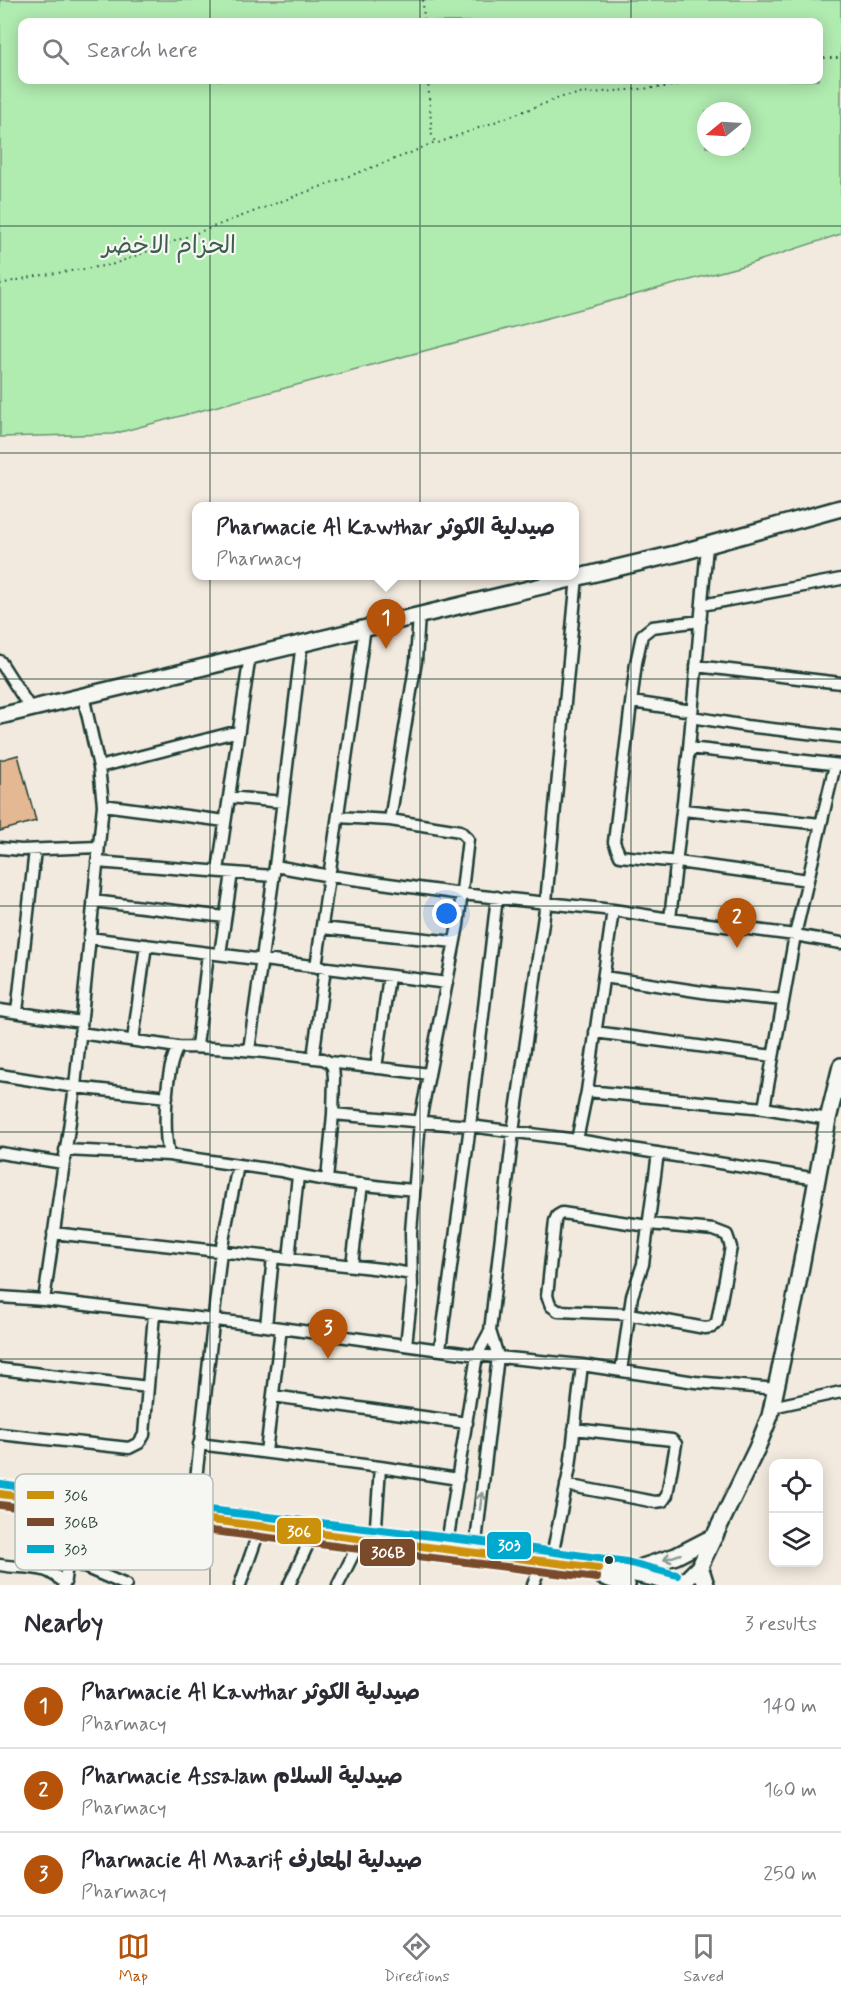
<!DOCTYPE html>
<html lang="en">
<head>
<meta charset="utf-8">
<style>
  body { margin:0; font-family:Mynerve,"Playpen Sans Arabic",sans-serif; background:#f7f7f7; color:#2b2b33 }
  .controls { position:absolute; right:18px; bottom:18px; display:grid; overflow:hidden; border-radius:12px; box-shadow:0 3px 15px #0003 }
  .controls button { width:54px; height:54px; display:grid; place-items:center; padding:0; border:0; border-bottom:2px solid #e1e1e2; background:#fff; color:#2b2b33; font:30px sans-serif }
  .compass { position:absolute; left:697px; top:102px; width:54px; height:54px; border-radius:50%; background:#fff; box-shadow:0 3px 15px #0003; rotate:252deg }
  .you { position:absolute; left:447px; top:914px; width:21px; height:21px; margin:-15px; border:4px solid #fff; border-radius:50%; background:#1a73e8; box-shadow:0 0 0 9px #1a73e833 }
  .badge { display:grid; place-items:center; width:39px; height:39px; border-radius:50%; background:#b45309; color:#fff; font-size:20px; font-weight:700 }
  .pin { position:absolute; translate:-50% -50px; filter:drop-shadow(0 2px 3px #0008) }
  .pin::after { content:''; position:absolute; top:32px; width:21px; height:18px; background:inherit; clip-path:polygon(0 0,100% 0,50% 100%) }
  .popup { position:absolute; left:192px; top:502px; width:387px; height:78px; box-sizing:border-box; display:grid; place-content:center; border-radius:12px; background:#fff; filter:drop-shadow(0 2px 4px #0005); font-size:20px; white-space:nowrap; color:#7c7c81 }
  .popup b { font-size:22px; color:#2b2b33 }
  .popup::after { content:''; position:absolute; left:50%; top:100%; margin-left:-12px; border:12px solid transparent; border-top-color:#fff }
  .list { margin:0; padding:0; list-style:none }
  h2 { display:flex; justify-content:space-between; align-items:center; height:78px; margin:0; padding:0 24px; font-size:26px }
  h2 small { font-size:20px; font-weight:400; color:#7c7c81 }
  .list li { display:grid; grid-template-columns:39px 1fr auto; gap:18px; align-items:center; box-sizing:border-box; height:84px; padding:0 24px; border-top:2px solid #e1e1e2 }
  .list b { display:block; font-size:22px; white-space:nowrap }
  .list p { margin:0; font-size:20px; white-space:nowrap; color:#7c7c81 }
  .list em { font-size:20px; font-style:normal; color:#7c7c81 }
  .icon { flex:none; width:33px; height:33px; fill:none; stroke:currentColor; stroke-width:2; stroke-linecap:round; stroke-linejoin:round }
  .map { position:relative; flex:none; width:841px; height:1585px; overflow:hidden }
  .search { position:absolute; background:#fff; box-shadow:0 3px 15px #0003; left:18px; right:18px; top:18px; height:66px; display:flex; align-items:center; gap:15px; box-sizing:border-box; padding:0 21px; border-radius:12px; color:#7c7c81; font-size:22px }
  .sheet { height:330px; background:#fff }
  nav { display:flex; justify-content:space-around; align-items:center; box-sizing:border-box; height:84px; border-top:2px solid #e1e1e2; background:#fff; font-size:16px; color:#7c7c81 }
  nav a { display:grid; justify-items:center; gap:3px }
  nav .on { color:#b45309 }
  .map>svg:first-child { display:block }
  .green { fill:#b0ebb0; stroke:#689472; stroke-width:1.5; fill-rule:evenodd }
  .building { fill:#e3b893; stroke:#1f3d34; stroke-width:1.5 }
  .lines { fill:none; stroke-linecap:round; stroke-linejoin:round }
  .street-casing { stroke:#1f3d34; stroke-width:15 }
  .secondary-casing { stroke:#1f3d34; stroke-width:20 }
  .path { stroke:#1f3d34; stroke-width:2; stroke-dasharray:1.5 4.5; stroke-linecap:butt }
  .street { stroke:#f6f6f2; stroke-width:10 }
  .secondary { stroke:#f6f6f2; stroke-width:15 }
  .bus-1-casing { stroke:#f6f6f2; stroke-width:12 }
  .bus-2-casing { stroke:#f6f6f2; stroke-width:12 }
  .bus-3-casing { stroke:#f6f6f2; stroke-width:12 }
  .bus-1 { stroke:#cc910a; stroke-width:8 }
  .bus-2 { stroke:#7a4b2a; stroke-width:8 }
  .bus-3 { stroke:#00a9ce; stroke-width:8 }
  .oneway { stroke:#8a9a93 }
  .grid { fill:none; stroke:#1f3d34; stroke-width:1.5; stroke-opacity:0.55 }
  .bus-dot { fill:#1f3d34; stroke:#f6f6f2; stroke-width:2 }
  .labels { text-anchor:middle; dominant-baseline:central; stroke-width:4.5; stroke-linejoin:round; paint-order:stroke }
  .park-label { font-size:24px; fill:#3c604d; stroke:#f6f6f2 }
  .key { fill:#f6f6f2; stroke:#b6beb9; stroke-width:1.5 }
  .key-label { font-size:16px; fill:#1f3d34 }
  .line-badge { stroke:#f6f6f2; stroke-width:2 }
  .badge-label { font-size:16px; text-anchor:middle; font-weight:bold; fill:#fff }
</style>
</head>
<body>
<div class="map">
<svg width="841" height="1585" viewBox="0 0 841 1585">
  <rect width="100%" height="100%" fill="#f2eadf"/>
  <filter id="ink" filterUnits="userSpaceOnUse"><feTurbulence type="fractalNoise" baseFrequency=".0167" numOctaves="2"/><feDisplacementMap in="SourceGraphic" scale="12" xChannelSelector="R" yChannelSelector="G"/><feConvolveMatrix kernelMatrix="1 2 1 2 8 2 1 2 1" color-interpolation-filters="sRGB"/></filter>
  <g filter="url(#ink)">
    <!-- green -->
    <path class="green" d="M0,0h841v234l-95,31 -633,169 -113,3zM22,22h796v58h-796zM706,111h36v36h-36z"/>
    <!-- building -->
    <path class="building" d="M18,755l18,66 -36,10v-71z"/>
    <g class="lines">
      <!-- street casing -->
      <g class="street-casing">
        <path id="street" d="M702,605l139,-26
          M701,621l-49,6 -10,8 -6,28 -22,179 6,14 58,6 130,18
          M0,661l30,47
          M696,666l145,17
          M632,702l60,9
          M692,717l54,9 95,11
          M689,748l152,17
          M99,767l140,-36
          M229,797l54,5
          M103,805l122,16
          M683,810l138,14
          M338,817l52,3 70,11 8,8 -10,86 -38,196 -9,111 1,58 -6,55
          M390,820l26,-159 3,-46
          M0,848l21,2 77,-3
          M97,862l176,14
          M275,866l55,10 132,18 151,16 57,9 125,16 46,8
          M218,871l32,-216
          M93,901l132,16
          M670,919l19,-171 18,-202
          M322,928l132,14
          M89,938l358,45
          M220,954l12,-81
          M316,967l49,-340
          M604,977l105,16 74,7
          M0,1010l81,12
          M17,1012l18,-162
          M595,1032l178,24
          M80,1033l98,14
          M133,1040l13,-95
          M197,1046l11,-93
          M249,1050l26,-184 27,-224
          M313,1058l12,-90
          M329,1062l100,12
          M376,1068l13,-92
          M0,1075l75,12 92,10
          M587,1091l177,17 64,11
          M764,1108l31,-173 40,-170
          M333,1114l137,12 107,14 240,39
          M577,1140l10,-49 26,-181
          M65,1150l104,5
          M0,1153l63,10
          M327,1180l6,-66 1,-36 -1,-11 -4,-5 -6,-3c-48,-6 -96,-12 -145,-12 -13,23 -15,82 -9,108l112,16c43,11 88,14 132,19
          M648,1226l-86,-13 -5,3 -2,5 -8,75 4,10 7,5 71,3 76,14 7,-1 5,-5 14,-75 -4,-12 -13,-5 -65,-6
          M53,1233l328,36 31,5
          M289,1258l9,-82
          M352,1265l10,-81
          M0,1297l44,3 222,26 211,29 105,10 113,17 82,7
          M44,1300l31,-213 28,-282 -4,-38 -16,-72
          M266,1326l7,-69
          M490,1331l23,-199 33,-230 31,-325
          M440,1349l30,-223 27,-229
          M0,1369l148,18
          M621,1371l11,-75 11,-32 15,-111
          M273,1396l194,27
          M772,1407l69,-15
          M0,1434l129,14 10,-5 5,-8 10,-121
          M199,1444l181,23 78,12
          M266,1452l15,-124
          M566,1485l89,17 8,-1 4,-6 9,-51 -4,-4 -98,-11
          M191,1525l30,-274 17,-86
          M375,1540l5,-73
          M445,1556l32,-201 13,-24 8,25 -24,203
          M68,1560l58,25
          M551,1561l19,-94 12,-102
          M0,1565c14,3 37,1 49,7 6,3 11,7 16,11
          M64,1585l4,-25 18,-46
          M240,1585l18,-51
          M289,1585l21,-45
          M338,1585l20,-40
          M533,1585l7,-18"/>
      </g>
      <!-- secondary casing -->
      <g class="secondary-casing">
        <path id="secondary" d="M0,716l679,-163 162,-45
          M0,1494l87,12 388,45 151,21 27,6 21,7
          M700,1566l6,19
          M627,1572l49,-16 39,-20
          M601,1576l26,9
          M683,1583l17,-17 57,-118 13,-32 25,-117 33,-180 13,-53"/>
      </g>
      <!-- path -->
      <path class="path" d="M423,0l1,22
        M818,58h23
        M428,80l4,56 2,4 4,3 124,-46 16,-3 87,-7 43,-7
        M0,284l36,-8 75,-11 297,-111 27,-12"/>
      <!-- street -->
      <use href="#street" class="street"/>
      <!-- secondary -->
      <use href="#secondary" class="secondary"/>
      <!-- bus-1 casing -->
      <g class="bus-1-casing">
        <path id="bus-1" d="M0,1494l598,74"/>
      </g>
      <!-- bus-2 casing -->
      <g class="bus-2-casing">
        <path id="bus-2" d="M0,1505l597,73"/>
      </g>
      <!-- bus-3 casing -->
      <g class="bus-3-casing">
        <path id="bus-3" d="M1,1484l87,12 388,45 151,21 50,13"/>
      </g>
      <!-- bus-1 -->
      <use href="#bus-1" class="bus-1"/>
      <!-- bus-2 -->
      <use href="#bus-2" class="bus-2"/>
      <!-- bus-3 -->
      <use href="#bus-3" class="bus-3"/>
    </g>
    <!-- one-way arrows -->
    <defs><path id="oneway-shaft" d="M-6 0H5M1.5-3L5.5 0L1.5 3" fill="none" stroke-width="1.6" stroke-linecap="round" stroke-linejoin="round" transform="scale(1.5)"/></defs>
    <g class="oneway">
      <use href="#oneway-shaft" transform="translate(481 1501) rotate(-83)"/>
      <use href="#oneway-shaft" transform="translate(672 1557) rotate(161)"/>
    </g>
  </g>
  <!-- grid -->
  <path class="grid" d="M210,0v22M420,0v22M631,0v22M210,80v1505M420,80v1505M631,80v1505M0,226h841M0,453h841M0,679h841M0,906h841M0,1132h841M0,1359h841"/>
  <!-- markers -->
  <circle class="bus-dot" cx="609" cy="1560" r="5"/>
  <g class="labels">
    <!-- park labels -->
    <g class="park-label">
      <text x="169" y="246">الحزام الاخضر</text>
    </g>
  </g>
  <!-- legend -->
  <rect x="15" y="1474" width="198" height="96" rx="9" class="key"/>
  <rect x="27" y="1491" width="27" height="8" fill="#cc910a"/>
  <rect x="27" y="1518" width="27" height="8" fill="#7a4b2a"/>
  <rect x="27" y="1545" width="27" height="8" fill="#00a9ce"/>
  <g class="key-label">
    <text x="64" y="1501">306</text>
    <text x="64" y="1528">306B</text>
    <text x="64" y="1555">303</text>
  </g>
  <g class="line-badge">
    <rect x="276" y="1517" width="46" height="28" rx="6" fill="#cc910a"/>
    <rect x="486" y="1531" width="46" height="29" rx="6" fill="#00a9ce"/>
    <rect x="359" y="1538" width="57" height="29" rx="6" fill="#7a4b2a"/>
  </g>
  <g class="badge-label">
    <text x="299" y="1537">306</text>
    <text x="509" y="1551">303</text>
    <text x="388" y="1558">306B</text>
  </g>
</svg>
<div class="controls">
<button><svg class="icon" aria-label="locate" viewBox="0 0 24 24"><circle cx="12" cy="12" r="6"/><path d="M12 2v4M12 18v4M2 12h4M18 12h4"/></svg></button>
<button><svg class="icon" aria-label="layers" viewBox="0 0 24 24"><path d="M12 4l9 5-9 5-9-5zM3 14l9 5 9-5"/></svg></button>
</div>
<svg class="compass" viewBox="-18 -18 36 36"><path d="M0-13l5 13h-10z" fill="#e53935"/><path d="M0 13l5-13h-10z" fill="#7c7c81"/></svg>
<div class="you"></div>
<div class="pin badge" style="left:386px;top:649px">1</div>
<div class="popup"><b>Pharmacie Al Kawthar صيدلية الكوثر</b>Pharmacy</div>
<div class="pin badge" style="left:737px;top:948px">2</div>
<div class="pin badge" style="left:328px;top:1359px">3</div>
<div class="search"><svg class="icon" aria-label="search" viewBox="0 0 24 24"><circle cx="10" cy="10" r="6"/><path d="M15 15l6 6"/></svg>Search here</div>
</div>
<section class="sheet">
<h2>Nearby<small>3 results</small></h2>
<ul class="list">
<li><span class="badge">1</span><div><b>Pharmacie Al Kawthar صيدلية الكوثر</b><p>Pharmacy</p></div><em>140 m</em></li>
<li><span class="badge">2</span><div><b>Pharmacie Assalam صيدلية السلام</b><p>Pharmacy</p></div><em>160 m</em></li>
<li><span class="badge">3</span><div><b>Pharmacie Al Maarif صيدلية المعارف</b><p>Pharmacy</p></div><em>250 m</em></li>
</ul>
</section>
<nav>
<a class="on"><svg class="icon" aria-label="map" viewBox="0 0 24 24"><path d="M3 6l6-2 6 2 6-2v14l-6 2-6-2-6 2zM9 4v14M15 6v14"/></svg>Map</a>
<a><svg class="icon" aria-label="directions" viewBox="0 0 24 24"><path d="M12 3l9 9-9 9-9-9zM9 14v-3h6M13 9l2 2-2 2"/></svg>Directions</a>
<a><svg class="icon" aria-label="saved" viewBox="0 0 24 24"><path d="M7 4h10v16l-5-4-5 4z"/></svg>Saved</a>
</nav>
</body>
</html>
